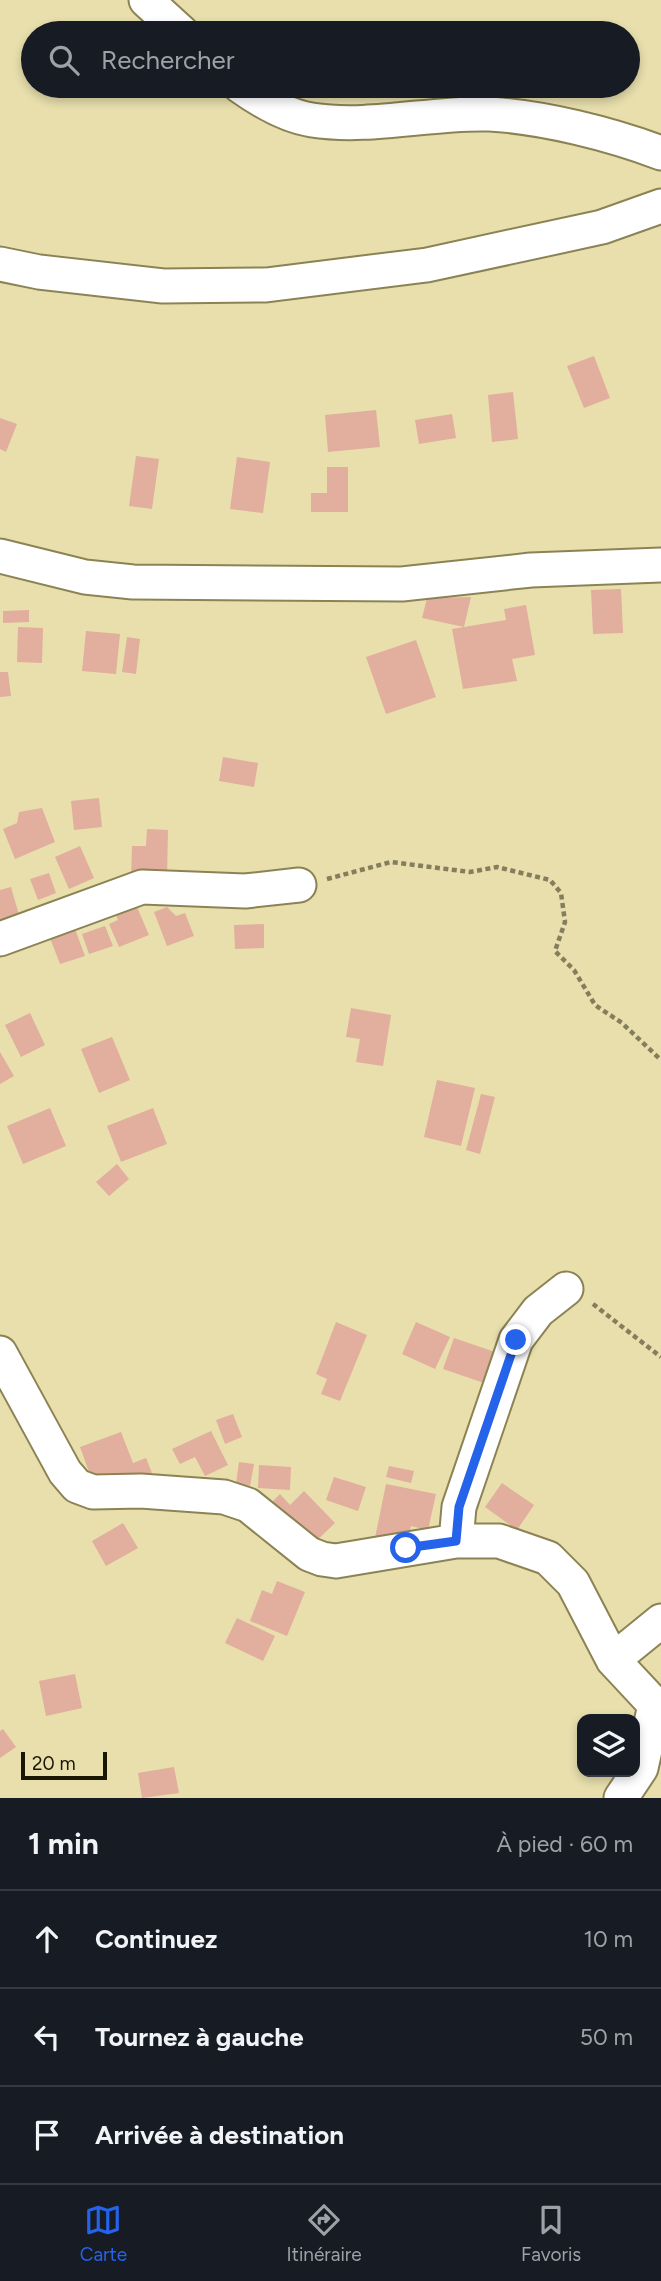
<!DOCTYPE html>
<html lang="fr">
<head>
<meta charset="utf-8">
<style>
  body { margin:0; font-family:Figtree,sans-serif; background:#242831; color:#f1f3f6 }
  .controls { position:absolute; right:21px; bottom:21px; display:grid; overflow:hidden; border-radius:14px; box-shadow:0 4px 10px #0003 }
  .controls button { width:63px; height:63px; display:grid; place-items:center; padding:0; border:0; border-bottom:2px solid #363941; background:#171b24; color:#f1f3f6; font:35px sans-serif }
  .scale { position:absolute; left:21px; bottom:18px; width:86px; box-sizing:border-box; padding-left:7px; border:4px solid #1a1604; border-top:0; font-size:19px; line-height:24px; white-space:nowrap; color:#1a1604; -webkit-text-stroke:5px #e8dfad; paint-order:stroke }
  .stop { position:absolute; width:21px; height:21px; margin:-16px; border:5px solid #2563eb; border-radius:50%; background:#fff }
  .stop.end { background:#2563eb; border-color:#fff; box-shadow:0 2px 7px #0008 }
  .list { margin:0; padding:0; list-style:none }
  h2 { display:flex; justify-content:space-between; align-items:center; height:91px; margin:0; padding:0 28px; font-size:30px }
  h2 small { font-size:23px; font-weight:400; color:#9ea1a6 }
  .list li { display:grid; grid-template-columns:46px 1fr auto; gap:21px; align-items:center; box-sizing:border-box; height:98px; padding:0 28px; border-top:2px solid #363941 }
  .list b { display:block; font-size:26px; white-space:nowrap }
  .list em { font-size:23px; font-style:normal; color:#9ea1a6 }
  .icon { flex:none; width:38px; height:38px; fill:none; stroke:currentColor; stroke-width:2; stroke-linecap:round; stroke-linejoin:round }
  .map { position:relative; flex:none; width:661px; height:1798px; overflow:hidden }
  .search { position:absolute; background:#171b24; box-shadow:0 4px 10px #0003; left:21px; right:21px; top:21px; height:77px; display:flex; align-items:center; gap:18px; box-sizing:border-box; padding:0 24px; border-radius:38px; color:#9ea1a6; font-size:26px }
  .sheet { height:385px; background:#171b24 }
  nav { display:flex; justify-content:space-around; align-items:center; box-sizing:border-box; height:98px; border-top:2px solid #363941; background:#171b24; font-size:19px; color:#9ea1a6 }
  nav a { display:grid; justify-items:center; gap:4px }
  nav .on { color:#2563eb }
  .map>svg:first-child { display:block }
  .building { fill:#e2ae9d }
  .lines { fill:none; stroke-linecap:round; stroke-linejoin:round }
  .minor-casing { stroke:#8b8354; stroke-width:37 }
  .path { stroke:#857e5c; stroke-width:4.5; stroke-dasharray:5 3.5; stroke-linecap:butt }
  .minor { stroke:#fff; stroke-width:33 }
  .route { stroke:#2563eb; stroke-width:9 }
</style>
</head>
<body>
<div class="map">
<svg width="661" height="1798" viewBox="0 0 661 1798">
  <rect width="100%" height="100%" fill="#e8dfad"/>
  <!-- building -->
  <path class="building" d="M594,356l16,42 -26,10 -17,-42z
    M513,392l5,47 -26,3 -4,-47z
    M376,410l4,37 -52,5 -3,-37z
    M452,414l4,24 -37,6 -4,-24z
    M0,418l17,6 -11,28 -6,-3z
    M136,456l23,3 -7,50 -23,-3z
    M237,457l33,5 -7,51 -33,-4z
    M327,467h21v45h-37v-19h16z
    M621,589l2,44 -30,1 -2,-44z
    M471,597l-7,30 42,-7 -2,-11 22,-4 9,50 -23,4 5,22 -54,8 -11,-60 12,-2 -42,-9 5,-20z
    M29,610v12l-26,1v-12z
    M18,627l25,1 -1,35 -25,-1z
    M86,631l34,3 -4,40 -34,-3z
    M127,637l13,2 -4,35 -14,-2z
    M416,640l20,57 -50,17 -20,-57z
    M0,672h8l3,24 -11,1z
    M223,757l35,6 -4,24 -35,-6z
    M99,798l3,29 -28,3 -3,-29z
    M42,808l13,34 -40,17 -12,-30 14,-6 2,-11z
    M147,829l21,1 -1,50 -36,-2 1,-32h14z
    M80,846l14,32 -25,11 -14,-32z
    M49,873l7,20 -18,7 -8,-21z
    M11,887l8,28 -19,5v-30z
    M134,900l15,35 -30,12 -10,-23 9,-4 -5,-12z
    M167,907l9,9 9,-3 9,23 -27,10 -13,-34z
    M264,924v24l-29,1 -1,-24z
    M105,926l8,20 -24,8 -7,-20z
    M75,929l10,27 -25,8 -10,-26z
    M351,1008l40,7 -8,51 -27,-4 4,-23 -14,-2z
    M30,1013l15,32 -24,12 -16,-32z
    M112,1037l18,43 -31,13 -18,-44z
    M0,1052l14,24 -14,8z
    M437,1080l38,8 -14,58 -37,-9z
    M481,1094l14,3 -15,57 -14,-4z
    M50,1108l16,38 -43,18 -16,-38z
    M153,1108l14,36 -46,18 -14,-36z
    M117,1164l12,15 -20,17 -13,-14z
    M336,1322l31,13 -27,66 -19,-7 6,-15 -11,-5z
    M416,1322l34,15 -15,32 -33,-15z
    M454,1338l44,15 -11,31 -44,-15z
    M233,1414l9,23 -17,7 -9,-24z
    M211,1431l17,34 -23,11 -10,-19 -15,7 -8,-15z
    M121,1432l12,31 13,-5 6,15 -40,16 -6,-14 -14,5 -12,-33z
    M239,1462l15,2 -4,22 -14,-2z
    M259,1465l32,2 -1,23 -32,-2z
    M389,1466l25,5 -3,12 -25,-6z
    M334,1477l32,10 -8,24 -32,-11z
    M502,1483l32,22 -17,25 -32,-23z
    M386,1484l50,10 -8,36 -17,-4 -4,19 -32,-7z
    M304,1491l31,32 -27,26 -40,-43 12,-12 10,11z
    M123,1523l15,25 -32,18 -14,-25z
    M277,1581l28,11 -18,44 -37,-15 12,-31 10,4z
    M237,1618l38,18 -12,25 -38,-18z
    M75,1674l7,34 -36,8 -7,-35z
    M3,1729l13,18 -16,11v-27z
    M174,1767l5,26 -37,5 -4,-25z"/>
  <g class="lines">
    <!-- minor casing -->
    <g class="minor-casing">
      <path id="minor" d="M146,0l36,33
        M240,86c21,15 46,30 72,34 58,9 119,-8 177,-6 54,3 122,20 172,39
        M0,264l39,8 124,14 103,-1 161,-20 175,-38 59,-21
        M0,556l85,21 48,5 269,2 129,-14 130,-5
        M0,939l142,-52 103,4 54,-6
        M0,1353l65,119 12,14 16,6 48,-1 83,6 24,8 61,49 13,5 14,2 120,-20h43l49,17 25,25 40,77 42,45 -14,63 -20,30
        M456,1541l3,-34 57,-167 22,-29 28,-22
        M613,1660l48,-39"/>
    </g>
    <!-- path -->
    <path class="path" d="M327,879l64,-17 79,10 27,-5 53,13 11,13 4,29 -10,29 19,19 21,35 27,18 39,37
      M593,1304l68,53"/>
    <!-- minor -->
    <use href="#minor" class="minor"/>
  </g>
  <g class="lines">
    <!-- route -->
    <path class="route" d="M406,1548l50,-7 3,-34 57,-167"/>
  </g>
</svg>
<div class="controls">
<button><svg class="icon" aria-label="layers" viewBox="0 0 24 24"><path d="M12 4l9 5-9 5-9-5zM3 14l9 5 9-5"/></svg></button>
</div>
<div class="scale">20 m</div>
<div class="stop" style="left:406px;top:1548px"></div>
<div class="stop end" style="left:516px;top:1340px"></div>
<div class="search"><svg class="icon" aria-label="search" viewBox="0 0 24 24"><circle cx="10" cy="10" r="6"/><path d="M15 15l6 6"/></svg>Rechercher</div>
</div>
<section class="sheet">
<h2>1 min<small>À pied · 60 m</small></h2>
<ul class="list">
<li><svg class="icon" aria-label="ahead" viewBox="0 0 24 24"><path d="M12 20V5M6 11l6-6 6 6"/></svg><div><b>Continuez</b></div><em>10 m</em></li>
<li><svg class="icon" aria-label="left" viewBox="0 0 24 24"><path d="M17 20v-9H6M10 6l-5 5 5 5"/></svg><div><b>Tournez à gauche</b></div><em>50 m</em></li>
<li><svg class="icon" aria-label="arrive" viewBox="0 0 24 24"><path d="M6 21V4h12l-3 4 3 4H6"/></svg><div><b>Arrivée à destination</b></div></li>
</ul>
</section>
<nav>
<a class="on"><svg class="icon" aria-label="map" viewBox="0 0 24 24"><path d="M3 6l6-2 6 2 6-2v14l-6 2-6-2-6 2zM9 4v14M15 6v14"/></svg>Carte</a>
<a><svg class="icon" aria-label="directions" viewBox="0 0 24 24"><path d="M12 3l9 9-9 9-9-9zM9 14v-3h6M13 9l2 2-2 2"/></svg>Itinéraire</a>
<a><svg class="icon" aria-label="saved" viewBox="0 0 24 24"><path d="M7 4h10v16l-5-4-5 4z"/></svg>Favoris</a>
</nav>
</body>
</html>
